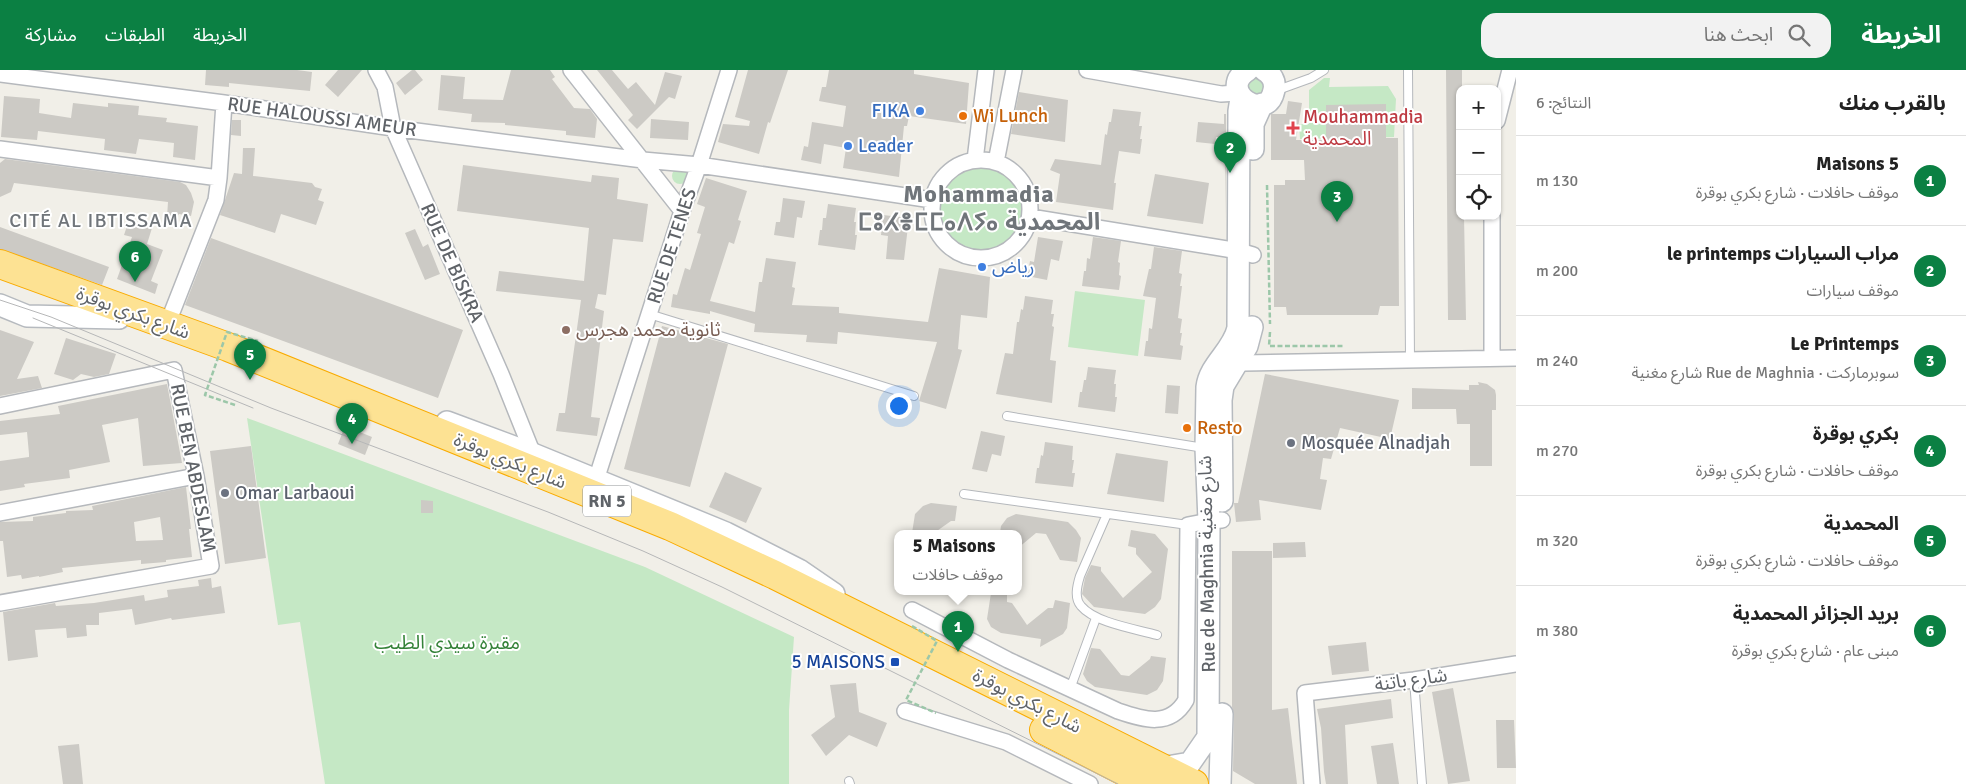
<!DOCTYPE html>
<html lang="ar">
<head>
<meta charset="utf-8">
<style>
  body { margin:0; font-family:Signika,"Noto Sans Arabic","Noto Sans Tifinagh",sans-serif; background:#f2f2f2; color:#222; direction:rtl }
  .controls { position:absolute; right:15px; top:15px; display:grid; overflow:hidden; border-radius:10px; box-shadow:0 1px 4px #0004 }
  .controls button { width:45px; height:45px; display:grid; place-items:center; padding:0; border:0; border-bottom:1px solid #e0e0e0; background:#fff; color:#222; font:25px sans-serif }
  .you { position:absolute; left:898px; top:335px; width:18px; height:18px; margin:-12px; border:4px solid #fff; border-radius:50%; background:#1a73e8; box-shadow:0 0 0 8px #1a73e833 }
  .badge { display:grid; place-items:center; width:32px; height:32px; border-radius:50%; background:#0b8043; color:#fff; font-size:16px; font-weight:700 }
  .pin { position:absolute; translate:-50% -41px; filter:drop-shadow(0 1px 2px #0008) }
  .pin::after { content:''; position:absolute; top:26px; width:18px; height:15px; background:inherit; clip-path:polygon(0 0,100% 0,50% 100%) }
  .popup { position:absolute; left:894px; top:460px; width:128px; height:65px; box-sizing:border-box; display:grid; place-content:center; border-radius:10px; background:#fff; filter:drop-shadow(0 1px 4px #0005); font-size:16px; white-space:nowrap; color:#767676 }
  .popup b { font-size:19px; color:#222 }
  .popup::after { content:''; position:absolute; left:50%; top:100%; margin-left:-10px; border:10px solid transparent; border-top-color:#fff }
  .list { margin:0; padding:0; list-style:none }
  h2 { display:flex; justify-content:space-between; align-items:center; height:65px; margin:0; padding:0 20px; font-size:21px }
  h2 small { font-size:16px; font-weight:400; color:#767676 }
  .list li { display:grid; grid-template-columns:32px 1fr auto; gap:15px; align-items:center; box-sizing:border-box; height:90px; padding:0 20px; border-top:1px solid #e0e0e0 }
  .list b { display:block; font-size:19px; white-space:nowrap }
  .list p { margin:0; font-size:16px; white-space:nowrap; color:#767676 }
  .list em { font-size:16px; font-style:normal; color:#767676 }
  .icon { flex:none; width:28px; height:28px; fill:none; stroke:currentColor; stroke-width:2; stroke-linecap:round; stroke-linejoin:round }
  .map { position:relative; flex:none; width:1516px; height:714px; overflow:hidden; direction:ltr }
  header { display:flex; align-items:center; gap:30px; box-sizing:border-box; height:70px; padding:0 25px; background:#0b8043; color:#fff }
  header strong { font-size:24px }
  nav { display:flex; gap:28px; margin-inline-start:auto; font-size:18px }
  .search { width:350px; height:45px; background:#f2f2f2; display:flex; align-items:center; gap:12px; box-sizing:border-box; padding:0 18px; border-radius:15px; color:#767676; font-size:19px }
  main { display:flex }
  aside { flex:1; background:#fff }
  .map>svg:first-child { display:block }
  .green { fill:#c5e8c5 }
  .building { fill:#cccac5; fill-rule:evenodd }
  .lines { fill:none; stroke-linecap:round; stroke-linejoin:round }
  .lane-casing { stroke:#b5b8bc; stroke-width:10 }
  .street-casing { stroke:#b5b8bc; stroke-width:18 }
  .secondary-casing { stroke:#b6babf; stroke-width:24 }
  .highway-casing { stroke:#f9ab00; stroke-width:30 }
  .path { stroke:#9cc7a9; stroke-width:2.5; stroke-dasharray:5 2.5; stroke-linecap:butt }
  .lane { stroke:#fff; stroke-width:8 }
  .street { stroke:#fff; stroke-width:15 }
  .secondary { stroke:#fff; stroke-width:21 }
  .highway { stroke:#fde293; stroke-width:28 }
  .tram { stroke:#b6b7b8; stroke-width:1 }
  .path-bridge { stroke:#9cc7a9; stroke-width:2.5; stroke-dasharray:5 2.5; stroke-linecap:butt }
  .shop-dot { fill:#3f7fe0; stroke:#fff; stroke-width:2 }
  .food-dot { fill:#e8710a; stroke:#fff; stroke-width:2 }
  .health-dot { fill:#e0444e; stroke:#fff; stroke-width:2 }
  .education-dot { fill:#8d6e63; stroke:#fff; stroke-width:2 }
  .worship-dot { fill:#6b7280; stroke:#fff; stroke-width:2 }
  .transit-dot { fill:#1a4fb4; stroke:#fff; stroke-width:2 }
  .labels { text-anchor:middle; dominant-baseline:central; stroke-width:4; stroke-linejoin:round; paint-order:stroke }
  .shield { fill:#fff; stroke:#8f9295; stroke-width:1 }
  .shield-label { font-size:18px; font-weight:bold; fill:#5f6368 }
  .shop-label { font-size:19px; fill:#366cbe; stroke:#fff; text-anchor:start }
  .food-label { font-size:19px; fill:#c56008; stroke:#fff; text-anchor:start }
  .street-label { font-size:19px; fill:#5f6368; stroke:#fff }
  .health-label { font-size:19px; fill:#be3a42; stroke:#fff; text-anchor:start }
  .education-label { font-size:19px; fill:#785e54; stroke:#fff; text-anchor:start }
  .worship-label { font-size:19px; fill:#5b616d; stroke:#fff; text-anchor:start }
  .park-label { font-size:19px; fill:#348238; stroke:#fff }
  .transit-label { font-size:19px; fill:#164399; stroke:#fff; text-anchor:end }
  .neighbourhood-label { font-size:20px; letter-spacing:1px; fill:#70757a; stroke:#fff }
  .district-label { font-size:24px; font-weight:bold; letter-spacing:1px; fill:#70757a; stroke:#fff }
</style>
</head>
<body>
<header>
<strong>الخريطة</strong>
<div class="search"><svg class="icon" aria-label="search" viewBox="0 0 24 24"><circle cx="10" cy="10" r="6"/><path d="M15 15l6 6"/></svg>ابحث هنا</div>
<nav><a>الخريطة</a><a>الطبقات</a><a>مشاركة</a></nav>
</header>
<main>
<aside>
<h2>بالقرب منك<small>النتائج: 6</small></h2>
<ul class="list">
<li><span class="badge">1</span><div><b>5 Maisons</b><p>موقف حافلات · شارع بكري بوقرة</p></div><em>130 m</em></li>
<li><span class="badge">2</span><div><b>مراب السيارات le printemps</b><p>موقف سيارات</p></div><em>200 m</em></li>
<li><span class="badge">3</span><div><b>Le Printemps</b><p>سوبرماركت · Rue de Maghnia شارع مغنية</p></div><em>240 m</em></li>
<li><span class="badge">4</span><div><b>بكري بوقرة</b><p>موقف حافلات · شارع بكري بوقرة</p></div><em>270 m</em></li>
<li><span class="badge">5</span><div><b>المحمدية</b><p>موقف حافلات · شارع بكري بوقرة</p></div><em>320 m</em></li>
<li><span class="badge">6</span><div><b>بريد الجزائر المحمدية</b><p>مبنى عام · شارع بكري بوقرة</p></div><em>380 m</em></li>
</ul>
</aside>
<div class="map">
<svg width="1516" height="714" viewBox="0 0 1516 714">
  <rect width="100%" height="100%" fill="#f1efe8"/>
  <!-- green -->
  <path class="green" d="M1252,4l17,9 -11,17 -15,-17z
    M1324,8h6l-1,9 59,-1 8,13 -2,38 -94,2 -1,-15h10v-34z
    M939 138a42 42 0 1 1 84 0a42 42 0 1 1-84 0Z
    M672 106a8 8 0 1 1 16 0a8 8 0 1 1-16 0Z
    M1075,221l70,9 -7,56 -70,-9z
    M247,348l398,149 149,70 -5,73v74h-464l-25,-162 -22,3z"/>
  <!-- building -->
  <path class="building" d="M206,0h91l15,2 -2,19 -81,-8v4l-24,-2z
    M338,0h24l-24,27 -13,-12z
    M412,0h3l8,10 -18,15 -9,-12z
    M511,0h39l5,7 -3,2 22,29 16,1 7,10 -2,19 -29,-3v-4l-61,-6v-2l-34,-1 1,-8 -34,-4 3,-35 24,2 -2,22 40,1z
    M597,0h15l16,19 8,-7 19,23 10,-33 17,4 -7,23 -6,-2 -32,32 -9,-9 5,-5z
    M748,0h40l-18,53 -2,-1 -9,32 -41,-12 5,-18 26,2 1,-5 -15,-4z
    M829,0h85v4l55,9 -3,41 -57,-8 -2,10h-3l-5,51 -56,-9 3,-20 -22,-4 -3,20 -20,-4 3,-14 4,1 4,-25 31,5 3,-21 -27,-5 3,-14h4z
    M1446,0h16v19h-2v127h4l2,104h-18z
    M1019,22l49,8 -3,42 -54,-8z
    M4,26l36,3 -1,14 32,5 2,-15 35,4v-4l31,3 -1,9 29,3 -1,4 32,4 -3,34 -22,-3 1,-14 -35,-4 -3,15 -32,-4 1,-11 -67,-8 -1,9 -36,-3z
    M1288,31l14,2 -6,37h30v-35l60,-1v34h12l1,168h-19l-2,9h-91l-1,-8h-12v-122h11v-5h20l-1,-20h-33v-46h15z
    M1113,39l28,3 -2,14h3l-2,13h2l-2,15 -21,-3 -5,32h2l-3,27 -57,-8 4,-28 -10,-4 5,-11 46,6 4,-31 2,1 2,-13h2z
    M1224,44h2v107l-1,-83 -9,-1 -1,7 -19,-2 2,-20 26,2z
    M651,49l38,3 -1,18 -38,-2z
    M232,50h9v16l-10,-1z
    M243,78h12l-2,28 59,7 3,4 7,2 -4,11 6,2 -8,23 -35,-11 -6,19 -55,-18 14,-42 8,1z
    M5,89l175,23 6,3 5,8 3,9 -3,14 -12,-2 -3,4 -9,-1 1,-15 -154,-19 -3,9 -11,5v-34z
    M463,95l128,17 1,-7 27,3 -2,21 31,5 -5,38 -30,-3 -7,56 -8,-1 -3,14 9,3 -13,106 9,1 -3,18 -41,-5 3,-18h6l16,-113 -85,-9 3,-20 85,10 5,-53 -132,-17z
    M1155,104l54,9 -6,41 -56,-8z
    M706,108l41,13 -9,29 3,1 -7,23 -5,-2 -19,59 45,11 4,-30h3l4,-24 30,4 -4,25 3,1 -3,17 47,2v6l89,9 11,-54 51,9 -3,41 -26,-3 -3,34 4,1 -16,59 -27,-8 18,-59 -99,-10 -1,12 -31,-2 1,-7 -53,-3 1,-8 -45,-13v3l-39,-7 2,-13 4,1 8,-27 5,2 11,-36 -4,-1 8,-26 -8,-3z
    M783,128l22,3 -3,17 -5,-1 -3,21 -20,-3 2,-13h4z
    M828,134l28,4 -2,14h2l-1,13h2l-2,15 -37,-5 2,-15h2l1,-12h3z
    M883,145l26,3 -5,42 -18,-1 2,-23 -7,-1z
    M129,150l23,8 -5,16 16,6 -12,31 7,3 -3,10 -38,-15 15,-42 -8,-2z
    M0,157l109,40 -7,18 -102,-36z
    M415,159l8,18 5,-3 12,30 -15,6 -20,-47z
    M1038,167l25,4 -4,20 -8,-2 -4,21 -20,-4 3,-15 4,1z
    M1093,167l28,4 -3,21 2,1 -1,12 2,1 -2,14 -37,-4 2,-15h2l1,-13 3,1z
    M211,168l252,92 -25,68 -253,-93z
    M1154,177l28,4 -3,22 3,1 -2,12h2l-4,32 4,1 -2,14h2l-2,12 3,1 -2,14 -37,-4 2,-15h2l1,-13 3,1 4,-31 -13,-2 6,-27h2z
    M1025,226l28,4 -2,14h3l-2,12 2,1 -4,33 6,1 -4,42 -56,-9 9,-41 8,1 4,-32h2l2,-13 2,1z
    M662,256l66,18 -38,143 -66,-18z
    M0,260l34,12 -17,37 21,-3 4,12 -42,8z
    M66,268l50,16 -7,20 -15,3 -13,-3 -8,6 -19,-6z
    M1088,297l28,3 -2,14h2l-1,13h2l-2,15 -37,-5 2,-15h2l2,-12h2z
    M1265,304l134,26 -9,39 -50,-11 -9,31 -8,-1 -3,21 7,1 -6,30 -62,-10 2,20 -25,2 -2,-19h4z
    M1478,312l9,2 8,6 1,5v15h-4v56h-22v-42h-13l-1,-15h-44v-21l57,2v-5h10z
    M167,314l15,79 -39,3 -5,-48 -36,7 8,37 -41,8 1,8 -46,6 1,3 -25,4v-30l29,-4v-3l-2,-22 -27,3v-14l60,-7 -2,-8z
    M1167,315l13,1 -2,28 -13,-1z
    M345,356l27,11 -7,18 -27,-11z
    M981,361l24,5 -4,20 -9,-2 -5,18 -15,-3z
    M1045,372l28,4 -1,14h2l-2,13h3l-2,14 -38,-4 2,-15h2l2,-13 2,1z
    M251,376l15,112 -41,6 -15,-113z
    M1116,383l52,8 -4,41 -57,-8z
    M725,402l37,16 -16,35 -37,-16z
    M186,417l5,42h-2l3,28 -26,3v2l-25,2v-4l-79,8 1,4 -24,5v-1l-17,3 -1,-4 -14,2 -4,-36h-3v-19l33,-1v-4l33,-4v-2l27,-1 -1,-4zM160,447l3,23 -27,1 -2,-19z
    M421,430l12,1v12h-12z
    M931,433l26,3 -2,15h-4l-17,12h-22l3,-19 8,-8z
    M1016,444l52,8 8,8 5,8 -4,24 -17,-2 -14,-26 -10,-1 -18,15v-15h-18l1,-7 6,-8z
    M1131,460l24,4 13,15 -7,50 -6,8 -10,7 -51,-7 -12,-13 3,-16 6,-13 10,2v4l22,27 29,-26 -16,-18v-6l-8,-2z
    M1305,472l1,15 -33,1v-15z
    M1232,481h40v159l16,-2 9,76h-42l-22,-13 1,-57 -2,-7z
    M211,508l1,10 9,-2 4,27 -53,7 -1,-2 -36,7 -3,-16 -33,4v12h-13l1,11 -20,2 -1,-10 -31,2 3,27 -30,4 -5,-49 52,-9 1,3 38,-3 50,-8 1,6 23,-4 -1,-7 32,-4 -1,-6z
    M991,523l16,2v7l5,1 15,22 21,-17h5l2,-8 15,3 -3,25 -4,6 -23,13 1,-8 -40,-6 -10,-6 -4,-8z
    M1366,572l3,29 -37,4 -4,-29z
    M1091,578l9,1 21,26 8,1 21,-17 1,-3 15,2 -3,23 -6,9 -10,5 -52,-8 -8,-6 -4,-7z
    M856,613l3,29 28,11 -10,24 -28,-12 -23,21 -15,-21 24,-18 -5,-32z
    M1453,618l17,93 -22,3 -16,-92z
    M1391,629l2,19 -48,7 3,59h-22l-2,-12 -3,-44 -4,-19z
    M1496,650h18l2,48h-19z
    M1393,673l6,41h-22l-6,-38z
    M79,674l4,40h-20l-5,-38z"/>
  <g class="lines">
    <!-- lane casing -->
    <g class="lane-casing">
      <path id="lane" d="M1408,0l2,290
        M1275,21l36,-13 13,-8
        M649,244l265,82
        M1007,346l197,32
        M964,424l224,31
        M1107,444l-27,62c-3,10 -6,22 1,30 14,17 55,23 76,29
        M1414,610l8,104
        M1070,619l26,-71
        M849,711l1,3"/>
    </g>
    <!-- street casing -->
    <g class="street-casing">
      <path id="street" d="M376,0l9,17 8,41 108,246 32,80
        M571,0l111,141
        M1087,0l134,24 17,-1
        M0,4l224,29 169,25 250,32 56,5 233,35
        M1497,51l13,-51
        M0,79l219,29
        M932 139a49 49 0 1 1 98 0a49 49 0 1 1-98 0Z
        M975,90l11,-90
        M996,92l18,-92
        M1492,146v142
        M1030,147l209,34 14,4
        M167,255l49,-125 3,-22 5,-75
        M1231,287l13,6 272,-5
        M0,336l174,-36 22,106 15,90 -211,37
        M596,410l86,-269 17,-46 30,-95
        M0,443l196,-37
        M912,540l96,50 110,51c26,9 52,17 68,-11l2,-175 21,-4 13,-1
        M905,641l101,31 84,42
        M1312,714l-7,-91 109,-13 102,-16"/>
    </g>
    <!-- secondary casing -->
    <g class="secondary-casing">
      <path id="secondary" d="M1248,0c-33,20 19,56 26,20 2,-9 -3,-16 -10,-20
        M1253,79v-25l9,-20
        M0,235l27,11 92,2
        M447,352l86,32 193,79 73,37 35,24
        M1222,431l-1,-101 2,-14 24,-40 5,-19
        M1161,698l29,-5 18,-26 1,-216 -3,-73 1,-61c3,-23 26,-36 31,-59l1,-217 2,-13
        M1220,714l2,-70"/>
    </g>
    <!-- highway casing -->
    <g class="highway-casing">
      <path id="highway" d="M0,194l228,83 442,179 105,49 419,209
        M1044,660l105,54"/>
    </g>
    <!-- path -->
    <path class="path" d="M1267,115l3,139
      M1270,262l-1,14h75"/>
    <!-- lane -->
    <use href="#lane" class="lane"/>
    <!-- street -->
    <use href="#street" class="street"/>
    <!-- secondary -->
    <use href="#secondary" class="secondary"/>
    <!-- highway -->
    <use href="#highway" class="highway"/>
    <!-- tram -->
    <path class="tram" d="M0,230l51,17 220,91 277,104 95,39 79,36 396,197
      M33,248l220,90"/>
    <!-- path-bridge -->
    <path class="path-bridge" d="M235,335l-30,-10 22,-63 31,9
      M912,556l25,15 -31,59 30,13"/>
  </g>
  <!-- markers -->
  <g class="shop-dot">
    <circle cx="920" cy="41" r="5"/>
    <circle cx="848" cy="76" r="5"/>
    <circle cx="982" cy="197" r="5"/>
  </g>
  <g class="food-dot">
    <circle cx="963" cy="46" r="5"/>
    <circle cx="1187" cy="358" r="5"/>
  </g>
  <path class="health-dot" d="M1290.5 50.5h5v5h5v5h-5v5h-5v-5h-5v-5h5z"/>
  <circle class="education-dot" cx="566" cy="260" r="5"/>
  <g class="worship-dot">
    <circle cx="1291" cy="373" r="5"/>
    <circle cx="225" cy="423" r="5"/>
  </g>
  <rect class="transit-dot" x="890" y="587" width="10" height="10" rx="2.5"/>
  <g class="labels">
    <!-- shield labels -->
    <rect class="shield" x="583" y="415.5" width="48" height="31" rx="4"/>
    <g class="shield-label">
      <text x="607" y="431">RN 5</text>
    </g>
    <!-- shop labels -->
    <g class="shop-label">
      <text x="910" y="41" text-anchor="end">FIKA</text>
      <text x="858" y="76">Leader</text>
      <text x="992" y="197">رياض</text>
    </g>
    <!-- food labels -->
    <g class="food-label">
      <text x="973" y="46">Wi Lunch</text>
      <text x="1197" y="358">Resto</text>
    </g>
    <!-- street labels -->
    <g class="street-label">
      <text transform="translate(322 47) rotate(8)">RUE HALOUSSI AMEUR</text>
      <text transform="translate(672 176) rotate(-72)">RUE DE TENES</text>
      <text transform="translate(452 193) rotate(66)">RUE DE BISKRA</text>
      <text transform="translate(133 243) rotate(20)">شارع بكري بوقرة</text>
      <text transform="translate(510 391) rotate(22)">شارع بكري بوقرة</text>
      <text transform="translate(193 398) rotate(79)">RUE BEN ABDESLAM</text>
      <text transform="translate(1207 494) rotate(-91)">Rue de Maghnia شارع مغنية</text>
      <text transform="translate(1411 610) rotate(-8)">شارع باتنة</text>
      <text transform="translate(1027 631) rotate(27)">شارع بكري بوقرة</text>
    </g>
    <!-- health labels -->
    <g class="health-label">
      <text x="1303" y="47">Mouhammadia<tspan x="1303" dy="22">المحمدية</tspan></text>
    </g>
    <!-- education labels -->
    <g class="education-label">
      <text x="576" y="260">ثانوية محمد هجرس</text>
    </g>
    <!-- worship labels -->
    <g class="worship-label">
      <text x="1301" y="373">Mosquée Alnadjah</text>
      <text x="235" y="423">Omar Larbaoui</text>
    </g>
    <!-- park labels -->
    <g class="park-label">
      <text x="447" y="573">مقبرة سيدي الطيب</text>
    </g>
    <!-- transit labels -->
    <g class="transit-label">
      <text x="885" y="592">5 MAISONS</text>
    </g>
    <!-- neighbourhood labels -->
    <g class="neighbourhood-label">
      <text x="101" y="150">CITÉ AL IBTISSAMA</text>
    </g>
    <!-- district labels -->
    <g class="district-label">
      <text x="979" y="124">Mohammadia<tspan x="979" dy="28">ⵎⵓⵃⴻⵎⵎⴰⴷⵢⴰ المحمدية</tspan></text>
    </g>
  </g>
</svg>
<div class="controls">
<button>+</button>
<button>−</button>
<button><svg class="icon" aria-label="locate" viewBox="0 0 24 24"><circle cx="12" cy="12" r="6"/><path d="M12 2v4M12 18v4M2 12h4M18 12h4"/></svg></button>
</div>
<div class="you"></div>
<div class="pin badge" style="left:958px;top:582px">1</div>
<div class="popup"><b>5 Maisons</b>موقف حافلات</div>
<div class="pin badge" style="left:1230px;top:103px">2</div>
<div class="pin badge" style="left:1337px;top:152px">3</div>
<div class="pin badge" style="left:352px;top:374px">4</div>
<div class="pin badge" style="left:250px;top:310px">5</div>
<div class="pin badge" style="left:135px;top:212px">6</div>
</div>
</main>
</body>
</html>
